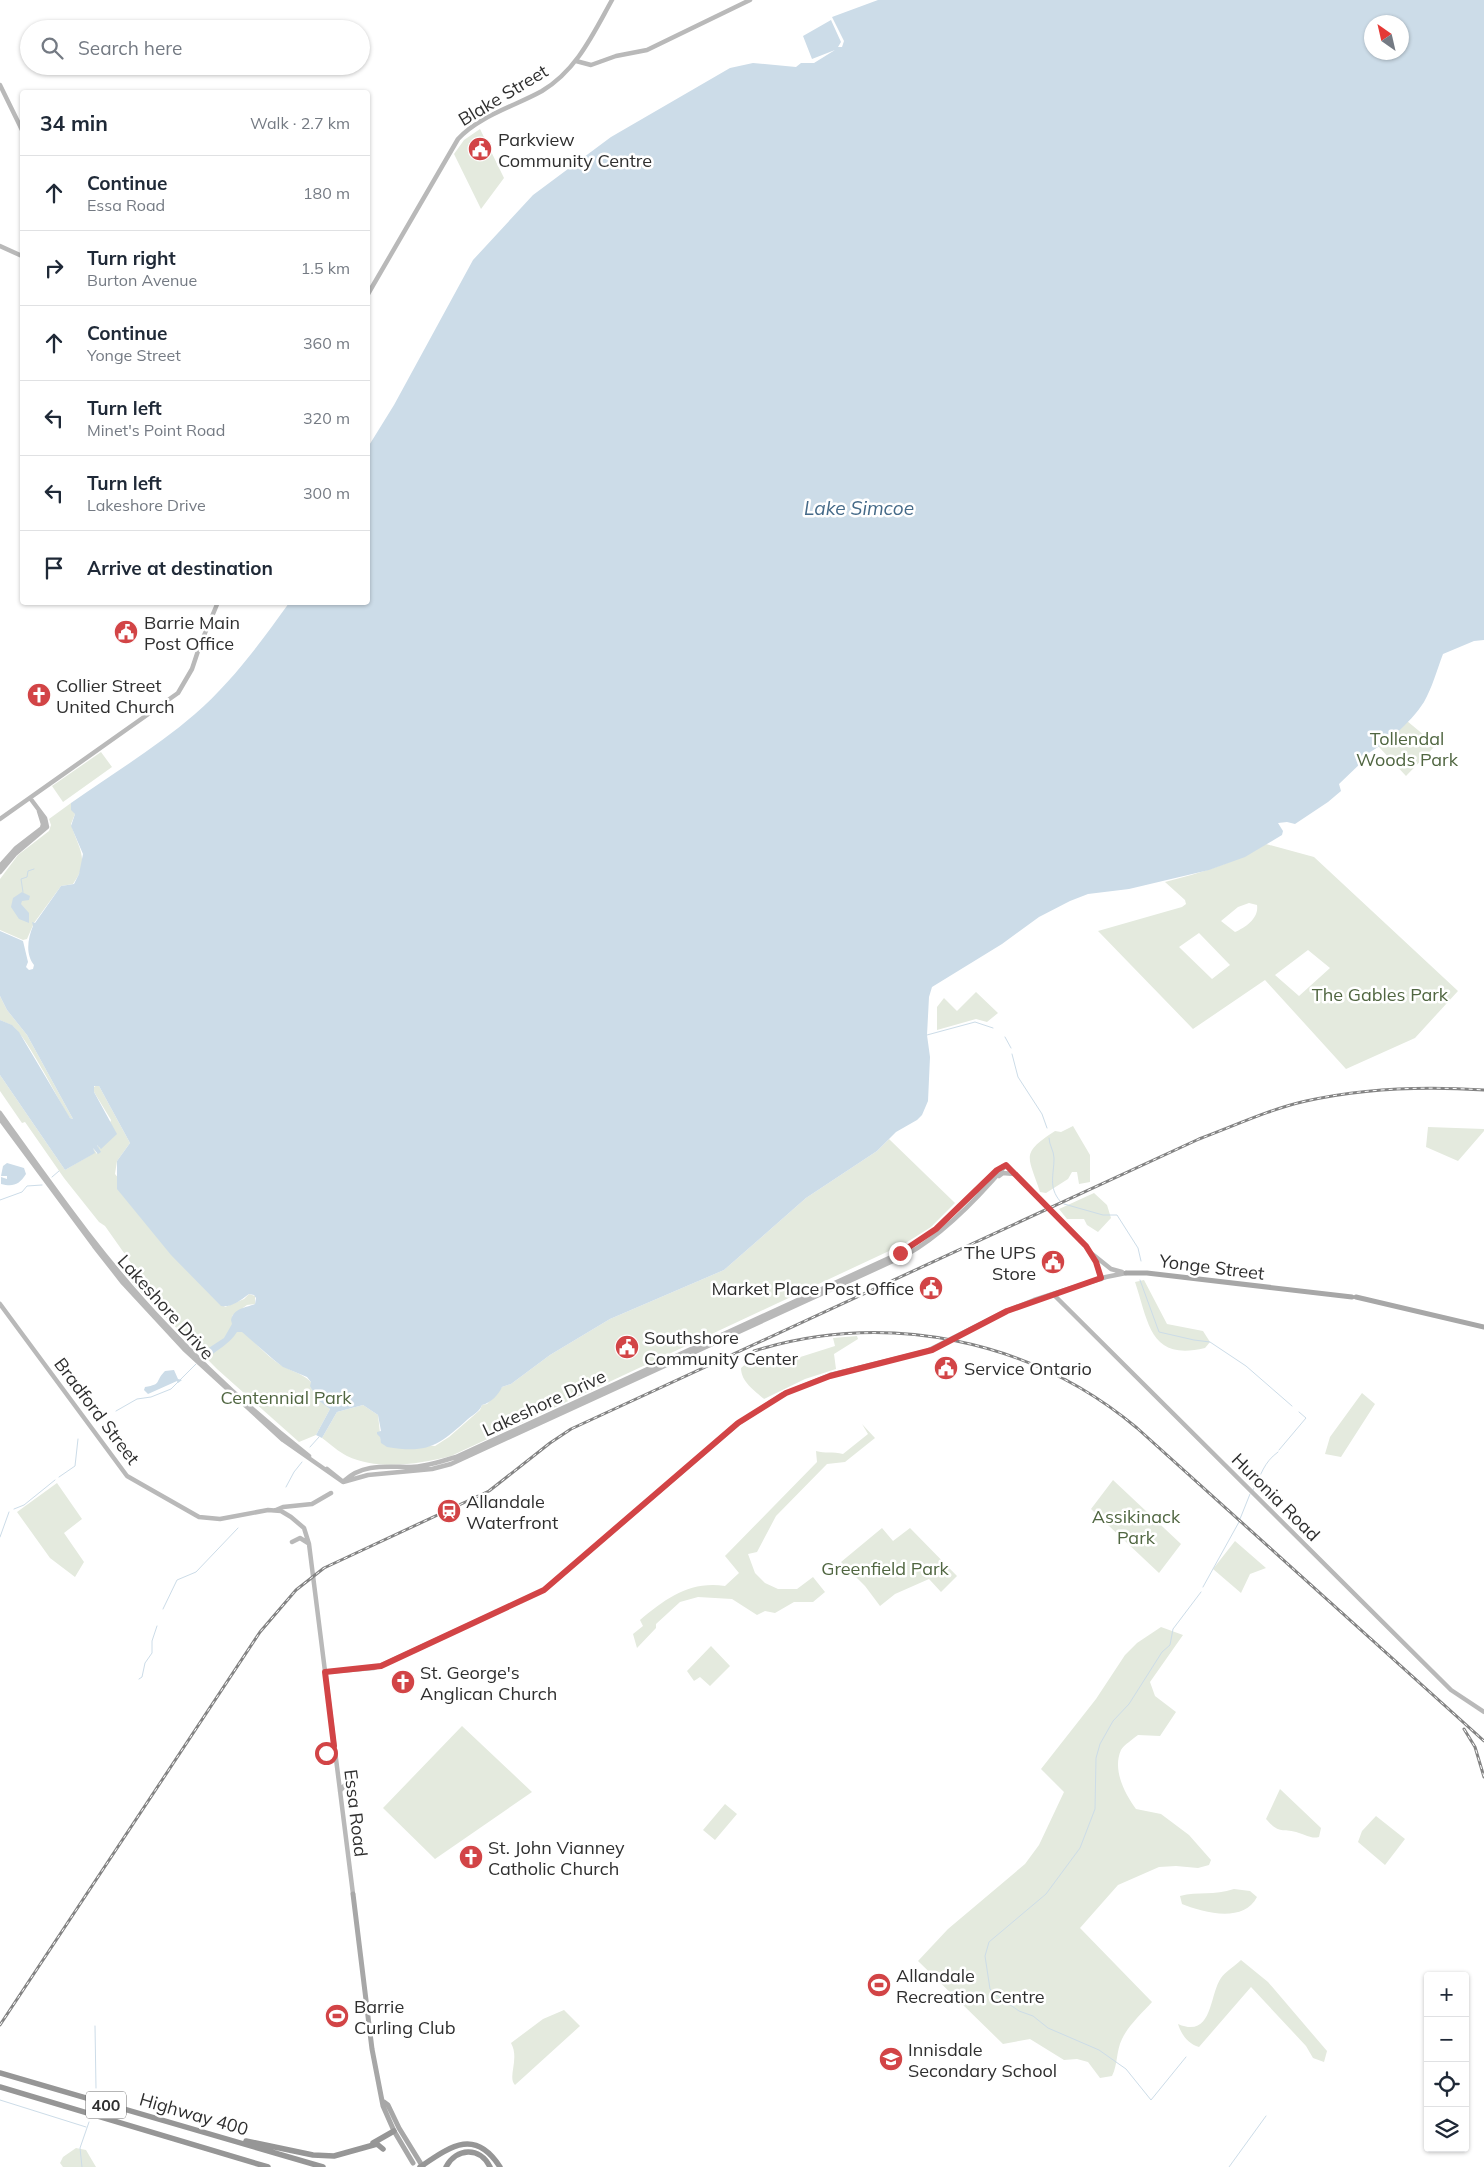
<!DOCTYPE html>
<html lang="en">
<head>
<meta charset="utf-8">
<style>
  body { margin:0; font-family:Mulish,sans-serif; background:#f6f6f7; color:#1f2937 }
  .controls { position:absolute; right:15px; bottom:15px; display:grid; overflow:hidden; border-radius:5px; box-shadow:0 1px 4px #0004 }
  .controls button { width:45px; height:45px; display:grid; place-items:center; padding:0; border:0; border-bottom:1px solid #e0e1e3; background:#fff; color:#1f2937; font:25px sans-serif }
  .compass { position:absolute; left:1364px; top:15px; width:45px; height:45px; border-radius:50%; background:#fff; box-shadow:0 1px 4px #0004; rotate:326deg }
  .stop { position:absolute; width:15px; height:15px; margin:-11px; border:4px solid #d24446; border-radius:50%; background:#fff }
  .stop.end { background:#d24446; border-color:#fff; box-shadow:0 1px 5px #0008 }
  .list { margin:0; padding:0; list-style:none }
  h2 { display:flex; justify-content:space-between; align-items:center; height:65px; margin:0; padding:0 20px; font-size:21px }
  h2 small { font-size:16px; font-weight:400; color:#747a83 }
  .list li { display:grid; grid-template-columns:32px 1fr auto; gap:15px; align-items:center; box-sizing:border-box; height:75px; padding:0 20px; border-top:1px solid #e0e1e3 }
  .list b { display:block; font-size:19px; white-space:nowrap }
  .list p { margin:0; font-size:16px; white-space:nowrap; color:#747a83 }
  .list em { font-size:16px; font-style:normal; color:#747a83 }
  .icon { flex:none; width:28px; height:28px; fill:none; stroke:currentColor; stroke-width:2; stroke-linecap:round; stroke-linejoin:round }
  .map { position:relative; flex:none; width:1484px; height:2167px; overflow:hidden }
  .search { position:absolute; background:#fff; box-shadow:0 1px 4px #0004; left:20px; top:20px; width:350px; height:55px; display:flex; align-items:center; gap:12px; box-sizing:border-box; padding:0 18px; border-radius:28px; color:#747a83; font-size:19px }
  .panel { position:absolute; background:#fff; box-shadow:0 1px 4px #0004; left:20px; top:90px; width:350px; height:515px; border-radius:5px }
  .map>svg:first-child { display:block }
  .green { fill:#e4eade; fill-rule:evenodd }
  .water { fill:#ccdce8; fill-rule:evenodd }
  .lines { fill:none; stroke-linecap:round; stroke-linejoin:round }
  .stream { stroke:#ccdce8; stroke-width:1 }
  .secondary { stroke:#b9b9b9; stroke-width:4.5 }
  .primary { stroke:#a7a7a7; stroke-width:5 }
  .motorway { stroke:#969696; stroke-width:5.5 }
  .rail-casing { stroke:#848484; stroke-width:3 }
  .rail { stroke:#fff; stroke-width:1; stroke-dasharray:4; stroke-linecap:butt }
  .route { stroke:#d24446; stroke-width:6 }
  .labels { text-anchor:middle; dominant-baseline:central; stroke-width:5; stroke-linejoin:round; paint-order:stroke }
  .shield { fill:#fff; stroke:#6d6d6d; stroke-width:1 }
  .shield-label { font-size:16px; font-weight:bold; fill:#2f2f2f }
  .street-label { font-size:18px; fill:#2f2f2f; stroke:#fff }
  .poi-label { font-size:18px; fill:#2f2f2f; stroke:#fff; text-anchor:start }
  .park-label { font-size:18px; fill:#506641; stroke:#fff }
  .water-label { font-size:19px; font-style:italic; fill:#456a88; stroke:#fff }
</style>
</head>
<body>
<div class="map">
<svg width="1484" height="2167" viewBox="0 0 1484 2167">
  <rect width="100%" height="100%" fill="#fff"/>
  <!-- green -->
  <path class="green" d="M480,129l24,49 -23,31 -27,-55 10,-14z
    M1407,721l29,24 -30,31 -28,-30z
    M101,752l11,15 -49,35 -11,-16z
    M71,803l4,11 -4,10c7,24 20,36 2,60l-12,2 -27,37 -7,16 -4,1 -23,-10v-51l18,-24 31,-24 2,-6 -2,-6z
    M1266,844l48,13 144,134 -43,47 -69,31 -81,-89 -72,49 -95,-98 84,-24 4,-3 -1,-4 -20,-18c35,-9 70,-19 101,-38zM1249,903l8,2c2,13 -11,22 -22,27l-14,-11 17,-14zM1199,933l31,32 -18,14 -33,-32zM1308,950l22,18 -31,28 -24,-21z
    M976,992l22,21 -11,9 -11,-3 -39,11v-23l7,-9 13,13z
    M0,996l7,14 20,25 46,84 -3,-1c-12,-18 -44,-84 -59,-93 -3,-2 -8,-3 -11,-5z
    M0,1075l65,95 29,-17 -1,-5 4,6 1,-9 2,3 11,-28 -17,-28v-5l3,-2 2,1 31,57 -13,18 -2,13 110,133 19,-8 5,-5 6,2v8l-8,1 -15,11c13,16 26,32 43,45 11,9 26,11 36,21 -1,10 10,20 19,27l-14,26 -17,7 -82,-73 -83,-84 -5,-8 7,-7 -31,-44 -6,-4 -35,-44 -39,-56 -3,1 -22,-32z
    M1073,1126l17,29v27l-11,2 -2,-12h-5l-4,7 -22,14 -6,-1c-12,-37 -20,-38 15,-61l6,1z
    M1428,1127l56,2v2l-26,30 -32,-14z
    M889,1139l66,64 -24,24 -27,17 -453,212c-31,8 -73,15 -104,0 -8,-4 -17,-12 -25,-18l15,-26 26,-7 15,10 3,27 54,4 14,-9 31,-27 2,-5 5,-1 15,-17 9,-3 39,-29 60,-36 114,-49 82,-72 71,-47z
    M1094,1193l13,12 4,13 -13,14 -11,-7 -3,-6h-17l-8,-10z
    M1144,1280l23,44 36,7 7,11 -5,6c-55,13 -56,-24 -70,-66z
    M857,1336l1,3 -24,15 2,15 -31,10 -41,20c-9,-8 -23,-17 -23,-31l7,-6 18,-5 6,9 63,-20 -2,-8z
    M1362,1393l13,11 -34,53 -16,-3 5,-17z
    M862,1424l13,14 -30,24 -18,2 -51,52 -19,36 -9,2 7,19 10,10 13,6h19l16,-12 12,15 -12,10h-19l-19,11 -10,-2 -8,4 -25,-16 -34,-2 -18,5 -24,22v4l-19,20 -4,-14 10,-8 -3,-6c27,-22 49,-39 85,-34l14,-13 -14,-17 92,-94 -1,-11c9,3 17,0 27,3l25,-20z
    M1113,1480l68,64 -22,29 -68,-64z
    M57,1483l25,36 -18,14 20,29 -9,15 -25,-19 -33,-46z
    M882,1528l11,13 17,-13 47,48 -16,16 -12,-13 -34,15 -15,12 -15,-20 -24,-24z
    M1235,1541l31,27 -16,6 -9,19 -28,-24z
    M1161,1627l22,8 -33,47 5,14 21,16 -16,24 -22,-1c-5,4 -14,10 -17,15 -9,20 4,44 15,59l25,5 28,21 22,25 -2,5 -11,3 -22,-2 -17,1 -41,18 -38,43 72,74c-10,11 -24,24 -30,37 -6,12 -4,25 -10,37l-12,2 -12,-16 -11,-3 -13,1 -34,-21 -27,5 -85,-83 30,-32 77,-65 14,-19 25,-53 -23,-23 55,-70 29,-44 12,-12z
    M711,1646l19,20 -20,20 -10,-9 -6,4 -7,-10z
    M462,1726l70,66 -97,67 -52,-51z
    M1280,1789l41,39 -2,9c-8,2 -12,-2 -20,-4 -17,-6 -18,3 -33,-14z
    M725,1804l12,10 -22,26 -12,-10z
    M1376,1816l29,23 -20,26 -27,-23 4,-11z
    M1234,1889l16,2 7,6c-13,26 -53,16 -75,7l-2,-8c18,-5 34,0 54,-7z
    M1241,1960l27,22 59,69 -3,11 -11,-4 -7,-12 -55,-59 -52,60c-11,-3 -18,-13 -21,-23 35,15 31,-29 43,-46 4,-6 14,-12 20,-18z
    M564,2010l16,16 -65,59c-8,-8 5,-26 -4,-42l32,-24z
    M76,2148l10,2 10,17h-33l-3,-4 3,-6z"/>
  <!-- water -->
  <path class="water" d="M878,0h606v640l-10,1 -31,13c-6,16 -11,34 -19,48 -14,22 -40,43 -62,55l1,4 -24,23 2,7 -13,11 -33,22 -8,-2 -9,1 5,8 -1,4 -37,22 -36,13 -80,19 -41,5 -18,7 -31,16 -37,27 -70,43 -3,10 -2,38 3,22 -2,44 -6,14 -5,5 -21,12 -19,19 -71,47 -82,72 -114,49 -60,36 -39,29 -9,3c-3,7 -11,16 -20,18 -3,7 -8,9 -14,14 -29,26 -39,35 -81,28l-6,-4 -1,-6 -3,-3v-2l4,-1 -3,-16 -15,-10 -26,7 -15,26 -6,-3 14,-26 -12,-9 -8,-14 1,-4 -4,-5 -24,-10 -9,-7 -32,-28h-5c-8,13 -20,17 -30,27l-6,-6 23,-15 8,-14 -1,-4c3,-12 14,-12 24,-16l1,-6 -2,-3 -5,-1c-8,6 -18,14 -28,12l-50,-51 -54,-66v-28l13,-18 -31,-57h-5v6l23,42 -16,15 -4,-4 4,7 -3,2 -5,-6 2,5 -30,17 -65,-95v-55l12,5 7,7 51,86 3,1 -46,-84 -20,-25 -7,-14v-65l23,10 5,21 -2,5 3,3 4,-1 1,-4c-9,-11 -6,-27 -1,-39l-1,-4 3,1 26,-37 13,-2 5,-10 4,-20 -12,-28 4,-12 -4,-4v-7c41,-29 86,-56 124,-89 37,-32 66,-72 94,-111l79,-1v-155l26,-42 79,-145 60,-65 78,-58 119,-69 23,-5 43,4 5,-4h13l21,-13 -23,9 -9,-23 28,-16 10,22 -3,5h4l2,-6 -12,-24zM1402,22v30h-30v-30z
    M22,892l8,4 -1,4 -7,1 -1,3 8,9v10l-10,-4 -8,-12 2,-9z
    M7,1163l17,5 2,6c-7,11 -13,13 -25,10v-7l6,2v-3h-6l2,-10z
    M174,1370l4,9 4,1 -4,3 -1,-2 -29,13 -4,-4 1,-3c18,-3 9,-5 20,-16z"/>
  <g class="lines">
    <!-- stream -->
    <path class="stream" d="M23,892l-2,-13 6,-2 1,-6 6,-2
      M927,1035l48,-13 18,6
      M1005,1037l6,11
      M1012,1054l6,23 24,37 5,14
      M1049,1138c0,7 5,13 5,20 0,17 -6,29 6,43
      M52,1177l7,-6
      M0,1200l22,-8 5,-6 15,-1
      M1064,1204l39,11h14l21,33 3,13
      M1140,1280l19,52 35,8 16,2 36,24 46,40
      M116,1411l21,-12 14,-2 20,-8 25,-25
      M310,1447l9,-10
      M1279,1450l27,-32 -7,-6
      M59,1477l16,-11 3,-27
      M286,1487l8,-15 8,-10
      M1253,1490c9,-16 10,-27 25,-38
      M14,1509l10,-4 31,-25
      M1240,1519l10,-25
      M0,1537l9,-25
      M1203,1587l36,-65
      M163,1609l14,-29 19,-8 42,-44
      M139,1679l3,-2 3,-14 7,-10v-12l5,-15
      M95,2026l1,62
      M1186,2057l-35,43 -25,-31 -27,-19 -51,-22 -15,-12 -14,-5 -23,-16 -6,-6 -5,-33 4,-14 57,-48 34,-46 15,-39 1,-51 4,-14 13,-23 16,-17 33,-52 8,-7 3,-16 28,-37
      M0,2100l86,27
      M82,2167l-2,-19 9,-26
      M1229,2167l37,-51"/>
    <!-- secondary -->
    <path class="secondary" d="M576,61l15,4 25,-9 31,-6 103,-50
      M0,85l22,45
      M0,246l22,10
      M368,294l90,-155c21,-23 57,-33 84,-48 35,-21 51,-57 70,-91
      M0,819l178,-126 14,-24 8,-24 18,-43
      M0,866l16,-18 26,-20 1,-4 -4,-13
      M0,872l15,-18 32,-27 -2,-9 -15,-20
      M0,1113c51,71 105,149 166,212 44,47 92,91 143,131
      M0,1119l94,127 29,37 61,66 99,91 60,42 25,-7 64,-6 19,-5 455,-209c38,-21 72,-57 100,-90
      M1006,1165l80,81 10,16 5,17
      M999,1176l4,-3 11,1
      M1091,1253l20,16 11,3
      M1053,1294l398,396 33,22
      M0,1304l127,172 72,41 21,2 48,-9 13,1 10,6 13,11 5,16 44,350
      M327,1469l15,12
      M344,1481c19,-18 43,-14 67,-14 15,0 31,-6 45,-10l444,-204 36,-24 66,-62
      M276,1510l7,-3 29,-3 19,-11
      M292,1542l8,-4 8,5
      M325,1672l49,-4 10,-4 160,-74 195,-167 42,-28 49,-20 97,-24 75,-38 32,-13 72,-23 20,-4
      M321,1752l8,1 4,-6
      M340,1791l5,-6h9"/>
    <!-- primary -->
    <path class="primary" d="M1126,1273h21l205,24
      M1356,1297l128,30
      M353,1894l19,155 11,57 11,25 19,32
      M384,2102l4,3 11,23 24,39"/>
    <!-- motorway -->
    <path class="motorway" d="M0,2073l323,94
      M0,2087l268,80
      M246,2141l67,14 21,1 43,-12 6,5
      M373,2143l21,-12
      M420,2167c31,-21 55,-39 80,0
      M446,2167c10,-19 34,-21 44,0"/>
    <!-- rail casing -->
    <g class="rail-casing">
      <path id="rail" d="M754,1351c132,-41 277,-12 383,77l347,313
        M1464,1729l11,18 9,30
        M0,2025l260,-393 36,-42 28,-22 165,-77 61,-48 21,-14 628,-290c35,-13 71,-30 107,-38 58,-13 119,-15 178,-11"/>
    </g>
    <!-- rail -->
    <use href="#rail" class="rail"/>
  </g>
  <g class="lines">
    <!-- route -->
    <path class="route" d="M326,1753l4,-1 4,-6 -9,-74 56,-6 163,-76 194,-167 48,-30 44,-17 102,-26 75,-39 94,-33 -5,-16 -10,-16 -80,-81 -9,5 -61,59 -36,24"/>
  </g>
  <!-- icons -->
  <defs>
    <g id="civic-disc" transform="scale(1.25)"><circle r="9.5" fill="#d24446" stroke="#fff"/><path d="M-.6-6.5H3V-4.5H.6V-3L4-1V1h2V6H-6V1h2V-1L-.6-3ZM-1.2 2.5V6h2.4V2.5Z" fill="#fff"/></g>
    <g id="church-disc" transform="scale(1.25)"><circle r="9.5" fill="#d24446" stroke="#fff"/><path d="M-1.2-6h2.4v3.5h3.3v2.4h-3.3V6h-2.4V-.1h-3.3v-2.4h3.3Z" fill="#fff"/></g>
    <g id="station-disc" transform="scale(1.25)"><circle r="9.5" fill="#d24446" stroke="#fff"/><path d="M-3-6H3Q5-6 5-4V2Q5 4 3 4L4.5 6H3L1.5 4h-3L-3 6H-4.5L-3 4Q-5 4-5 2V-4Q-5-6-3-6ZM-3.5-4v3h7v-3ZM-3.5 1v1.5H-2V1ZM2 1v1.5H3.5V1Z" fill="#fff"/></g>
    <g id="stadium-disc" transform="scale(1.25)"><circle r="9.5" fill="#d24446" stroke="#fff"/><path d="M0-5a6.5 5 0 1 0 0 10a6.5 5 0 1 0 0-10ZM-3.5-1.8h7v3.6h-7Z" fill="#fff"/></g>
    <g id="school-disc" transform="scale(1.25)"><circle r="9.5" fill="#d24446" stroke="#fff"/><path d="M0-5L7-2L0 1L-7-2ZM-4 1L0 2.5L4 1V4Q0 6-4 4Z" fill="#fff"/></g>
  </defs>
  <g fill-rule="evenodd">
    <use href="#civic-disc" x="480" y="149"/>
    <use href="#civic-disc" x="126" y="632"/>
    <use href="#church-disc" x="39" y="695"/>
    <use href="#civic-disc" x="1053" y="1262"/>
    <use href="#civic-disc" x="931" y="1288"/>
    <use href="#civic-disc" x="627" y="1347"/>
    <use href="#civic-disc" x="946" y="1368"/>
    <use href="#station-disc" x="449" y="1511"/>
    <use href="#church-disc" x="403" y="1682"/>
    <use href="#church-disc" x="471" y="1857"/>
    <use href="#stadium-disc" x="879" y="1985"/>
    <use href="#stadium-disc" x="337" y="2016"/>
    <use href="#school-disc" x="891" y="2059"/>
  </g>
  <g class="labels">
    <!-- shield labels -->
    <rect class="shield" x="86" y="2091.5" width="40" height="27" rx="4"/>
    <g class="shield-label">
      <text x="106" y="2105">400</text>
    </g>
    <!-- street labels -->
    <g class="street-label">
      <text transform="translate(503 95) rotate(-31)">Blake Street</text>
      <text transform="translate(1212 1267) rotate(7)">Yonge Street</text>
      <text transform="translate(166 1307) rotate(48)">Lakeshore Drive</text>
      <text transform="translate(544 1403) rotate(-25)">Lakeshore Drive</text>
      <text transform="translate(97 1411) rotate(53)">Bradford Street</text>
      <text transform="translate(1276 1497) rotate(45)">Huronia Road</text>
      <text transform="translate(356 1813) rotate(83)">Essa Road</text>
      <text transform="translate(194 2114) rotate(16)">Highway 400</text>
    </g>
    <!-- poi labels -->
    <g class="poi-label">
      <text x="498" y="139">Parkview<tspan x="498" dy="21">Community Centre</tspan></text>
      <text x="144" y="622">Barrie Main<tspan x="144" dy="21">Post Office</tspan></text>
      <text x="56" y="685">Collier Street<tspan x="56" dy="21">United Church</tspan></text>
      <text x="1036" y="1252" text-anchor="end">The UPS<tspan x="1036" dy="21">Store</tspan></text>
      <text x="914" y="1288" text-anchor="end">Market Place Post Office</text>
      <text x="644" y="1337">Southshore<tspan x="644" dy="21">Community Center</tspan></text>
      <text x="964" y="1368">Service Ontario</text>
      <text x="466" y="1501">Allandale<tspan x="466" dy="21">Waterfront</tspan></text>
      <text x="420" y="1672">St. George's<tspan x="420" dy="21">Anglican Church</tspan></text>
      <text x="488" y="1847">St. John Vianney<tspan x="488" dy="21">Catholic Church</tspan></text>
      <text x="896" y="1975">Allandale<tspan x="896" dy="21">Recreation Centre</tspan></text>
      <text x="354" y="2006">Barrie<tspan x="354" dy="21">Curling Club</tspan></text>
      <text x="908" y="2049">Innisdale<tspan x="908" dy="21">Secondary School</tspan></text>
    </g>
    <!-- park labels -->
    <g class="park-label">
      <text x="1407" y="738">Tollendal<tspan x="1407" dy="21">Woods Park</tspan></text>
      <text x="1380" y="994">The Gables Park</text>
      <text x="286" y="1397">Centennial Park</text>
      <text x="1136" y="1516">Assikinack<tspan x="1136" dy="21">Park</tspan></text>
      <text x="885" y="1568">Greenfield Park</text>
    </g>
    <!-- water labels -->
    <g class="water-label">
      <text x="859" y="508">Lake Simcoe</text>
    </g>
  </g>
</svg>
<div class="controls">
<button>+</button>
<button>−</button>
<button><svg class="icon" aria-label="locate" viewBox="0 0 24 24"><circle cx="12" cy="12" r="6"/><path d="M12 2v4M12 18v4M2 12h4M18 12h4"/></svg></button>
<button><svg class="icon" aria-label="layers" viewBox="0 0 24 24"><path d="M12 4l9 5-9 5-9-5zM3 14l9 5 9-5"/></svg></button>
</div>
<svg class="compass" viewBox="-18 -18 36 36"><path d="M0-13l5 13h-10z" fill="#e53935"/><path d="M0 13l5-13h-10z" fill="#747a83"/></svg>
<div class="stop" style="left:326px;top:1753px"></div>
<div class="stop end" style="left:900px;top:1253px"></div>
<div class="search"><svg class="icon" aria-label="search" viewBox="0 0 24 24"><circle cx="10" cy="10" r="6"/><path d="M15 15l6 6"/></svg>Search here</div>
<section class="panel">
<h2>34 min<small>Walk · 2.7 km</small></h2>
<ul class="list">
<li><svg class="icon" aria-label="ahead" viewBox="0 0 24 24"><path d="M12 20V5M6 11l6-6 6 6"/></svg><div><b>Continue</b><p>Essa Road</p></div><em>180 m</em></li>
<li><svg class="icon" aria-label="right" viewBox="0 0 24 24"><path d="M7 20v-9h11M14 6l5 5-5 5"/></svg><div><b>Turn right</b><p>Burton Avenue</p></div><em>1.5 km</em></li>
<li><svg class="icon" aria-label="ahead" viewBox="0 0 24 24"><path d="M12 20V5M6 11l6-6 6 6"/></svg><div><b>Continue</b><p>Yonge Street</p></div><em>360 m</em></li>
<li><svg class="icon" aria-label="left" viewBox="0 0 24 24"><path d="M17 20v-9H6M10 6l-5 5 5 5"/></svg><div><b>Turn left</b><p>Minet's Point Road</p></div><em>320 m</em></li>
<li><svg class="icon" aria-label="left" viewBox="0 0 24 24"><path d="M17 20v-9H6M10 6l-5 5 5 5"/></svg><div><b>Turn left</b><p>Lakeshore Drive</p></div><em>300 m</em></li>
<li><svg class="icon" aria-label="arrive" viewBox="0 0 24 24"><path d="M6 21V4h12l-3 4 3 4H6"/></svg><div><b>Arrive at destination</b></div></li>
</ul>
</section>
</div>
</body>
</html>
